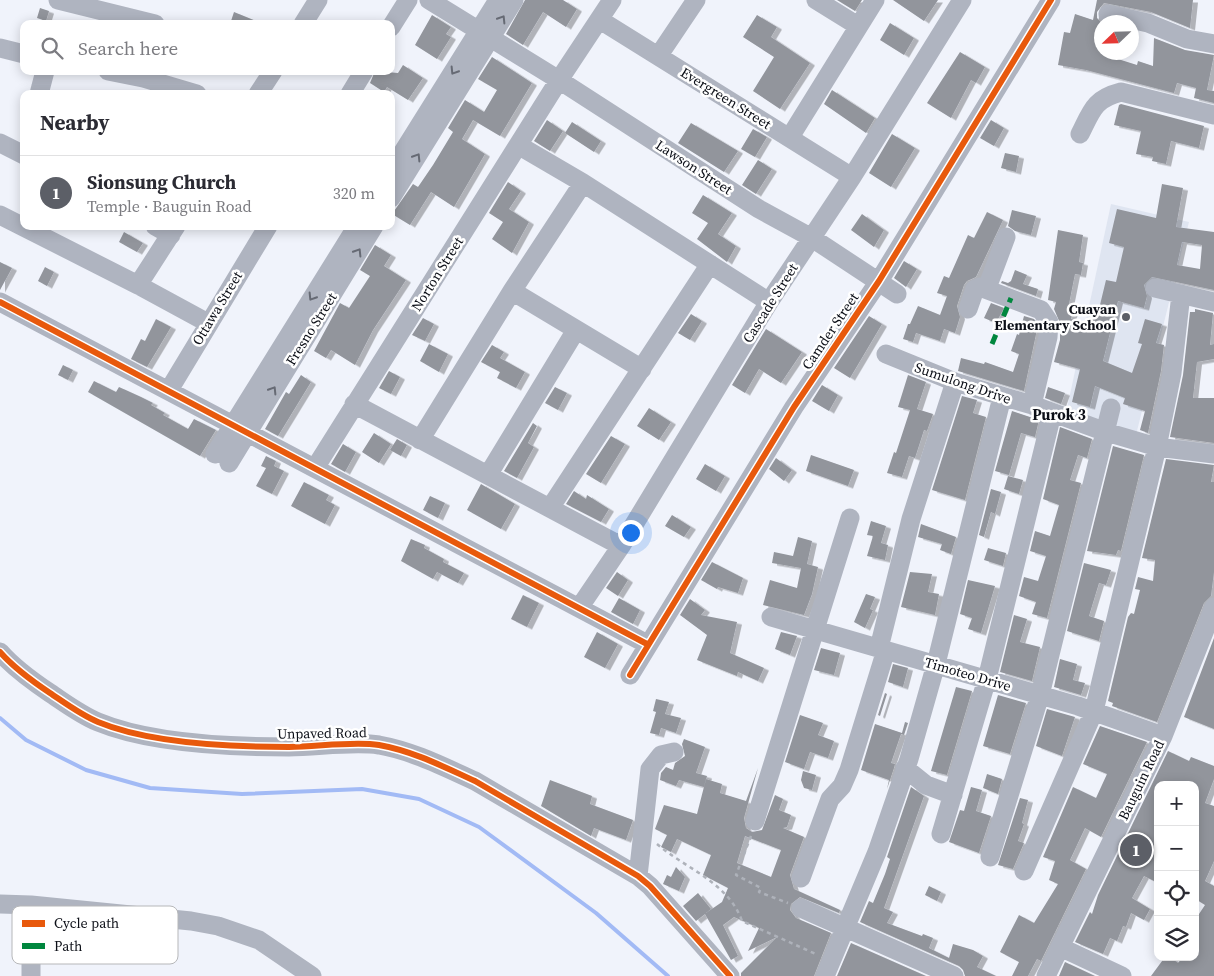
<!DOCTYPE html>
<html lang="en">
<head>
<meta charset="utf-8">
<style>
  body { margin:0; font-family:"Source Serif 4",serif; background:#f2f2f3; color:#2b2b33 }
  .controls { position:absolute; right:15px; bottom:15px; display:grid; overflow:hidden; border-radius:10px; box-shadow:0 2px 12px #0003 }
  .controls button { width:45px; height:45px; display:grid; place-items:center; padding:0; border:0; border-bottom:1px solid #e1e1e2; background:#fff; color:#2b2b33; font:25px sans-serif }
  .compass { position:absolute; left:1094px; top:15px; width:45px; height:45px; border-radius:50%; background:#fff; box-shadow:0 2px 12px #0003; rotate:247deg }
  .you { position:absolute; left:630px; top:532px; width:18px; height:18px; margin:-12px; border:4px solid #fff; border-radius:50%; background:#1a73e8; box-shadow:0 0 0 8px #1a73e833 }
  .badge { display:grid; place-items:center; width:32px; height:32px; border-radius:50%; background:#5c5f67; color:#fff; font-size:16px; font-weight:700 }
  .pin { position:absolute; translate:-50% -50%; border:2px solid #fff; box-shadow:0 1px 5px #0006 }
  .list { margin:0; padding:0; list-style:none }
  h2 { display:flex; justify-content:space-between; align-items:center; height:65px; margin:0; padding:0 20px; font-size:21px }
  h2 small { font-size:16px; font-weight:400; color:#7c7c81 }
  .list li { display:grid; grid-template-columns:32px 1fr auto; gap:15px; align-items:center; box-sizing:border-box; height:75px; padding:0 20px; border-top:1px solid #e1e1e2 }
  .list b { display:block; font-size:19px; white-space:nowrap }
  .list p { margin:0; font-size:16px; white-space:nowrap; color:#7c7c81 }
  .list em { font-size:16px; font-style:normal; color:#7c7c81 }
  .icon { flex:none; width:28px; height:28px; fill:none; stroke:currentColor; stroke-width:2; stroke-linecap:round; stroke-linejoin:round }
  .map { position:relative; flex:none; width:1214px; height:976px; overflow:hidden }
  .search { position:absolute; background:#fff; box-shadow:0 2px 12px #0003; left:20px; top:20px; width:375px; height:55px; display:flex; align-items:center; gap:12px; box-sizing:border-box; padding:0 18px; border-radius:10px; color:#7c7c81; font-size:19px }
  .panel { position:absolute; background:#fff; box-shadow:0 2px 12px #0003; left:20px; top:90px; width:375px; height:140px; border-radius:10px }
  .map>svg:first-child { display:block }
  .built { fill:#dfe5f1 }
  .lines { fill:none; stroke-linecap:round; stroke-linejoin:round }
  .stream { stroke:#a2baf5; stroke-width:4 }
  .building { fill:#92959c; fill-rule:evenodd; filter:url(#shadow) }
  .path { stroke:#aeb2ba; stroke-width:2.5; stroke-dasharray:4 4; stroke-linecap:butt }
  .minor { stroke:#afb4c0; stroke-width:19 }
  .quiet { stroke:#00873e; stroke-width:5; stroke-dasharray:10 5; stroke-linecap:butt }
  .cycleway-casing { stroke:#fff; stroke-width:9 }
  .cycleway { stroke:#e8590c; stroke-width:6 }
  .oneway { stroke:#666a74 }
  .poi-dot { fill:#5c5f67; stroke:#fff; stroke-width:2 }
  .labels { text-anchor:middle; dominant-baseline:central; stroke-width:5; stroke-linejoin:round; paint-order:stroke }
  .street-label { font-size:14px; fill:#0c0f17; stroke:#fff }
  .poi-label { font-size:14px; font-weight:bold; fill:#0c0f17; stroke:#fff; text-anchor:end }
  .neighbourhood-label { font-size:15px; font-weight:bold; fill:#0c0f17; stroke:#fff }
  .key { fill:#fff; stroke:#b6b7b9; stroke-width:1 }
  .key-label { font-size:14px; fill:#0c0f17 }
</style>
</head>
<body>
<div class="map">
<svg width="1214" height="976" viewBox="0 0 1214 976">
  <defs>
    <filter id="shadow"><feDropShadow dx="5" dy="2.5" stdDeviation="0" flood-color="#0004"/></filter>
  </defs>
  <rect width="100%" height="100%" fill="#f0f3fb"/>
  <!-- built -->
  <path class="built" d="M1111,204l78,18 -53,213 -70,-22z"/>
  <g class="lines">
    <!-- stream -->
    <path class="stream" d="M0,718l26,22 60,30 64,18 92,6 120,-5 57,10 60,28 117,86 72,63"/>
  </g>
  <!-- building -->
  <path class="building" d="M525,0h38l14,9 -11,18 -23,-15 -20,33 -17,-11z
    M837,0h25l-7,11z
    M893,0h45l-14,21z
    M1097,0h96l-3,28 -39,-16 -47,-9 -7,9v6l5,5v31l35,11 1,-4 15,5 1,-28 31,12 29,5 -7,35 7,1v12l-20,-5 2,-10 -19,-5 -3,10 -88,-23 -28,-5 6,-33 6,1 5,-19 18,6z
    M40,8l9,3 -3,10 -9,-3z
    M234,12l29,12h-33z
    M432,15l19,12 -5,7 5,3 -14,22 -22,-14z
    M757,15l20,12 -6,10 39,26 -30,46 -27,-18 21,-34 -31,-20z
    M890,23l24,15 -10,17 -24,-15z
    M960,52l25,15 -9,16 -5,-3 -20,38 -24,-15z
    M492,57l40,26 -32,53 -27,-16 -11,19 23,15 -31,53 -23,-15 -21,33 -18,-11 21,-30 5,3 15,-22 20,-33 -5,-4 17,-28 19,12 13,-22 -19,-11z
    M403,65l20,13 -15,22 -21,-13 -3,5 -14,-9 5,-12 23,2z
    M832,90l43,28 -9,15 -42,-29z
    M1121,104l83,22 -5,22 -28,-7 -5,23 -14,-3 1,-4 -17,-3 5,-23 -27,-6 5,-20z
    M547,120l16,11 -13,20 -16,-10z
    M991,120l13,8 -10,18 -14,-8z
    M572,122l29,19 -7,11 -29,-19z
    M691,123l47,28 -14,21 -46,-29z
    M753,129l14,8 -12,20 -14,-8z
    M892,134l23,14 -24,39 -22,-14z
    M1005,153l14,3 -3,16 -15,-4z
    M758,160l14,9 -16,25 -14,-9z
    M508,182l13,9 -12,18 20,13 -17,31 -20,-14 11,-17 -14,-9z
    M1162,184l21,4 -7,39 38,5v58l-62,-13 -8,8 3,11 -3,12 -26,-7 -15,60 29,12 10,-29 -4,-1 7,-24 17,5 -6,19 8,2 -3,26 -13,62 -8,-3 5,-19 -22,-7 2,-6 -30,-12 -5,21 -18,-5 8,-33 -26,-7 6,-22v-17l-6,-14 2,-7 -8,-2 10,-70 25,5 -4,27 4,1 -2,12 -6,-1 -7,35 5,2 -2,8 19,4 4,-16 5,2 7,-29 10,2 8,-35 -15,-4 8,-34 39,9zM1182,242l20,3 -2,24 -23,-4z
    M703,195l29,18 -14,21 18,12 -9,16 -30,-23 11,-16 -16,-10z
    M1012,210l24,6 -5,19 -16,-4 -7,-5z
    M987,212l16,8 -27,57 -9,4 -3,4 -7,21 3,11 -5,16 -11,-4 -4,12 -24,-8 -3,9 -10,-3 5,-15h2l8,-18 22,9 7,-19 -10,-3 7,-17 5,2 19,-43 6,3z
    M862,214l22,16 -10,17 -23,-17z
    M124,232l19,11 -6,9 -18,-10z
    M375,245l16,10 -7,11 22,14 -33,50 -18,35 -24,-15 -5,8 -12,-7 26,-48 9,5 21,-32 -10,-6z
    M904,261l13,8 -11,18 -12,-9z
    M0,262l12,6 -12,22z
    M45,267l9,5 -7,14 -9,-5z
    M1015,270l12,5 -4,9 15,5 -2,7 -35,-13 1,-2 6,2 3,-2z
    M991,303l13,5 -8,15 -12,-5z
    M1195,309l18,4 -3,32 4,-1v15l-17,3 -4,36h21v45l-44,-6 13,-62 7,-63h5z
    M691,314l11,7 -12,19 -12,-7z
    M869,316l13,8 -32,54 -16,-10z
    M1024,316l10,3 4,6 -14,66 -66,-20 3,-13 23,6 1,-2 28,10 6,-18 -8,-3 6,-17 2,1z
    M423,318l11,6 -9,17 -13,-6z
    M156,319l15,8 -24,40 -16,-8 10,-20 4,2z
    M766,329l36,23 -21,31 -22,-14 -14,24 -13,-8z
    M429,344l19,10 -9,18 -19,-11z
    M492,345l12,7 -4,6 25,14 -9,16 -19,-10 3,-6 -19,-10z
    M63,365l10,5 -5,10 -10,-5z
    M389,371l11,6 -9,17 -12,-6z
    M301,375l10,7 -33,54 -13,-7 21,-37 3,2z
    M908,375l18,7 -9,27 16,5 -6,17 -3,-1 -9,28 -6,-2 -7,21 -15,-4 7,-21 2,1 14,-43 -12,-3z
    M94,381l22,11 3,-5 22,10 12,6 -2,2 14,8 -2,2 25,14 6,-10 22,11 -16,26 -112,-64z
    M822,385l16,10 -9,16 -17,-10z
    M555,387l12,6 -9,17 -13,-7z
    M1048,387l17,6 -4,11 -16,-6z
    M962,396l15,4 -4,13 13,4 -21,83 -33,-10z
    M649,408l22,14 -12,18 -22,-14z
    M1012,411l27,9 -4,17 -14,-4 -12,42 -14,-4z
    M533,423l4,3 -9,17 6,4 -17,31 -13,-7z
    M1060,427l32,12 -5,19 -9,-3 -8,25 11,3 -34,135 -15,-4 4,-12 -17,-6 5,-19 14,4 8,-25 -16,-5 5,-20 15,5 9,-31 -16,-6z
    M374,433l17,11 -12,19 -17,-11z
    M611,436l14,8 -24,39 -15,-9z
    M397,439l10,6 -6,11 -11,-6z
    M343,444l13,8 -11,20 -14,-8z
    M1113,446l31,9 -23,96 -3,-1 -2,5 -29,-4z
    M811,455l43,15 -6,16 -42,-15z
    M266,456l10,5 -2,5 10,5 -12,23 -16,-8 10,-18 -5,-2z
    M776,458l16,12 -8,11 -15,-12z
    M1166,459l48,6 -3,17h3v90l-3,24 -7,7 -47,119 -45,-16 1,-3 -5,-2 20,-84 3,-4 3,1 6,-24 -5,-1 3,-12 15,4 2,-21 -13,-2z
    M705,464l20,12 -9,15 -20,-12z
    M1008,476l15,4 -4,14 -15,-5z
    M304,482l25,13 -3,5 9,5 -10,19 -34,-18z
    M481,484l34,20 -14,25 -34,-19z
    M991,489l10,3 -6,22 -4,-2 -7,25 -5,-2z
    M574,491l12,8 1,-4 22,14 -8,13 -35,-18z
    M430,496l15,7 -7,15 -15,-8z
    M672,515l19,12 -7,10 -19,-11z
    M871,521l15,5 -5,17 7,2 -3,15 -18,-4 6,-20 -6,-1z
    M921,524l35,13 -5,17 -11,-4 2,-6 -24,-7z
    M798,537l14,4 -5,23 11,3 -6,27 -8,21 -41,-10 7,-25 27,8 4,-20 -29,-5 2,-11 19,4z
    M411,539l14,6 -1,3 20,11 -1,3 21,11 -6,10 -21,-11 -4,7 -32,-18z
    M988,548l18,5 -3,13 -19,-6z
    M712,562l31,16 -5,15 -20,-6 -1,2 -16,-9z
    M1084,563l27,7 -5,15 -7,-2 -10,33 15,5 -5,20 -32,-10z
    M617,572l11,8 -10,16 -12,-8z
    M910,572l22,2 -4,18 11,2 -4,21 -34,-8z
    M968,580l27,6 -14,47 -13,-4 4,-11 -12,-4z
    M866,594l9,3 -5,12 3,1 -8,18 -11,-6z
    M523,595l16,8 -12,24 -16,-8z
    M619,598l21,12 -7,14 -22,-12z
    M690,599l15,11 -4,5 36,7 -7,31 34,15 -6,13 -20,-9 -1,4 -40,-16 10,-25 -27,-20z
    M1014,615l13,4 -7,23 20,5 -8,34 -32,-9z
    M597,632l21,12 -13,24 -21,-11z
    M781,632l16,4 -7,19 -15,-6z
    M1214,638v91l-30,-12z
    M821,648l19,5 -6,22 -20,-5z
    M1060,659l17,5 -4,16 12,3 -4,12 -27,-8z
    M893,664l15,4 -5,19 -15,-5z
    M956,687l16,4 -25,84 -16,-4z
    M885,693l2,1 -7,22 -2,-1z
    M998,695l28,8 -16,51 -27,-8z
    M656,699l13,3 -4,12 16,4 -5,15 -15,-5 -2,7 -9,-2 6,-21 -3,-1z
    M1047,709l28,8 -13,39 -26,-10z
    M800,715l23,8 -5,12 16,6 -6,17 -18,-6 -6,17 -19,-7z
    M905,722l3,1 -4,12 -3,-1 -10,29 4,1 -1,4 -7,21 2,-9 -28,-10 14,-46 27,9z
    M1100,726l47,16 -46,95 -16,-9 -15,32 16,9 -45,92 -4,-2 -9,17h-16l7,-14 -19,-10 19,-37 15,8 24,-39 -9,-4 6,-19 -12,-4 30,-70 23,11 11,-24 -24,-10z
    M684,739l21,8 -9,26 11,3 -3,11 -25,-7 -3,6 -16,-6 1,-7 5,-6 7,3 2,-7 10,-7 -3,-12z
    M1168,751l21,10 2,-4 23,9v13l-9,24 9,3v55l-9,20 9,5v90h-63l14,-19h5l8,6 5,-6h12v-37l10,-15 -8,-5 1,-5 -3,5v-115h-37v98l-14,-7 -12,22 18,11 -6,11 -13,-7 -5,14 -3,-1 -6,15 -7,-3 -7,16 -28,-12 15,-30 2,2 6,-19z
    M758,768l-14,50 2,10 6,4 10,-2 13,-35 8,4 -4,11 12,5 -4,12 -4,1 21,9 -14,38 4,14 46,21 -1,3 -39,-16 -9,7 -1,6 6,8 35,15 -17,43h-73v-3l36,-36 -29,14 11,-23 -25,-11 -11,8 15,31 -7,4 -26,-46 -9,7 -13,-15 15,-13 13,16 -5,4 16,-11 6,-14 -25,-13 8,-20 -34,-16 -6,13 -10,-5 6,-12 -12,-6 9,-24 33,9 9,-35 16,5 -2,9 26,8zM745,836l36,14 -10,27 -34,-14z
    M803,771l13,4 -4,15 -8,-2 -3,-8z
    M987,774l15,5 -4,15 -15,-6z
    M550,780l42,16 -2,8 43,16 -7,20 -32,-12 -3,8 -50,-30z
    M911,787l13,9 -40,112 9,4 -6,11 35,13 1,-2 10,4 -4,10 20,10 4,-14 20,6 10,6 -6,11 19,9h-31l-2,-6 -4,-4 -99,-44 9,-21 4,2 12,-29 5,-15 -3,-2z
    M971,787l11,3 -6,21 15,5 -12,37 -30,-11 11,-32 4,1z
    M1020,798l8,2 -6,23 2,1 -6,17 6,2 -11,26 -15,-4z
    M676,867l9,10 -6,14 -16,-7 4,-9 4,2z
    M929,886l12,6 -4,9 -12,-6z
    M851,943l75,33h-89z
    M1065,962l30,14h-36z"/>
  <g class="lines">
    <!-- path -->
    <path class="path" d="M751,836l-15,39 25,13 -2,4 29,11
      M657,844c29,25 71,38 85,77l76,34"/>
    <!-- minor -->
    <path class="minor" d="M58,0l97,24
      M429,0l130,80 200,129 53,29 85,56
      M816,0l42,26
      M1108,14l40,9 39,16 27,5
      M600,20l252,157
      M303,24l15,-24
      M391,27l17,-27
      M0,48l24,6
      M659,55l37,-55
      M108,71l35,7 54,16
      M39,94l6,-23
      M258,94l15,-23
      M350,94l14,-23
      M1080,134c12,-24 14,-35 41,-42l93,23
      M790,137l85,-137
      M0,143l24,12
      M518,145l65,38 186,119
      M391,171l107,-171
      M391,198l123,-198
      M0,215l138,70 70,38
      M155,226l16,9
      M138,285l38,-59
      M987,288l19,-51
      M1155,288l59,14
      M512,291l130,78
      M0,302l647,342
      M968,309l7,-20 5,-2 61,23 8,12 -1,15 -16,68
      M886,354l69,28 77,23 74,27 51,15 57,7
      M169,390l99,-164
      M354,404l267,142
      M420,440l92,-149 71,-108
      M215,454l142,-228
      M229,463l145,-237
      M315,468l244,-388 53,-80
      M488,475l88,-145
      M550,508l160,-244
      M579,608l42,-62 148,-244 83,-125 110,-177
      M771,617l307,89 85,30
      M879,648l32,-129 44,-137
      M0,652c14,16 32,29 50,41 15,10 31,22 48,29 53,22 134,25 191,25 28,0 63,-6 90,-2 34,6 65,22 96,36l163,95 12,10 80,90
      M630,675l164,-268 85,-126 172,-281
      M905,768l21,17 27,10
      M755,821l95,-303
      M941,834l46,-155 65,-265
      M990,857l50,-162 71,-287
      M1024,871l70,-160 63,-264 15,-74 9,-79
      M638,876l12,-107 11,-14 13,-3
      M801,878l29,-79 12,-13 7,-16 37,-120
      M0,904l31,1 160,16 27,5 41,14 53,36
      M801,908l153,68
      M1060,947l62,29
      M31,976v-71
      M825,976l52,-124 32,-93 27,-95 66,-267
      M1046,976l117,-240 51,-129"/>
    <!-- quiet -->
    <path class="quiet" d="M992,344l19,-46"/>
    <!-- cycleway casing -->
    <g class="cycleway-casing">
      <path id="cycleway" d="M0,302l647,342
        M0,652c14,16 32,29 50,41 15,10 31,22 48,29 53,22 134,25 191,25 28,0 63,-6 90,-2 34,6 65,22 96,36l163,95 12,10 80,90
        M630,675l164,-268 85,-126 172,-281"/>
    </g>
    <!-- cycleway -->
    <use href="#cycleway" class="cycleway"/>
  </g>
  <!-- one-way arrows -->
  <defs><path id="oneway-chevron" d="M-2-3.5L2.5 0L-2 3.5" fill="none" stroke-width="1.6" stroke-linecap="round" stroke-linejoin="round" transform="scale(1.25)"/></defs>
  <g class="oneway">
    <use href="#oneway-chevron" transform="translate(502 19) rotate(-58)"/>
    <use href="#oneway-chevron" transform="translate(454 71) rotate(122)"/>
    <use href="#oneway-chevron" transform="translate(417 157) rotate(-58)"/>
    <use href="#oneway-chevron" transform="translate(358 252) rotate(-58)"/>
    <use href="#oneway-chevron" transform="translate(312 297) rotate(122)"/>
    <use href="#oneway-chevron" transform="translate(273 390) rotate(-58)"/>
  </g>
  <!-- markers -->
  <circle class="poi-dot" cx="1126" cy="317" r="5"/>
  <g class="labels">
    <!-- street labels -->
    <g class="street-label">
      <text transform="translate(726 98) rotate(32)">Evergreen Street</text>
      <text transform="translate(694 167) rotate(33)">Lawson Street</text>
      <text transform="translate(437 274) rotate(-58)">Norton Street</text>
      <text transform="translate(770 303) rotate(-58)">Cascade Street</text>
      <text transform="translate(217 308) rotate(-59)">Ottawa Street</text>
      <text transform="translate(311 329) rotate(-58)">Fresno Street</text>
      <text transform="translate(830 331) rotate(-56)">Camder Street</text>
      <text transform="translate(963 383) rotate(19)">Sumulong Drive</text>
      <text transform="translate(968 674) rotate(16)">Timoteo Drive</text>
      <text transform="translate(322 733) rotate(-1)">Unpaved Road</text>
      <text transform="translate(1141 780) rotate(-64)">Bauguin Road</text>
    </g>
    <!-- poi labels -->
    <g class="poi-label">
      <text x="1116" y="309">Cuayan<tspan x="1116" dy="16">Elementary School</tspan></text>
    </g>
    <!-- neighbourhood labels -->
    <g class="neighbourhood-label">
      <text x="1059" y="414">Purok 3</text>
    </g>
  </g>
  <!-- legend -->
  <rect x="12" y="906" width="166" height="58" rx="8" class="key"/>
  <rect x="22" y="920" width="23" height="7" fill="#e8590c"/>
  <rect x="22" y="943" width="23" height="6" fill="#00873e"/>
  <g class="key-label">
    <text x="54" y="928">Cycle path</text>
    <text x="54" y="951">Path</text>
  </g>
</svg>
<div class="controls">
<button>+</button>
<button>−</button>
<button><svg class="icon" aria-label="locate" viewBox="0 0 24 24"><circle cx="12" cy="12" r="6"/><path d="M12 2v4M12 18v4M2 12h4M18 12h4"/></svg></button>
<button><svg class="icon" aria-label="layers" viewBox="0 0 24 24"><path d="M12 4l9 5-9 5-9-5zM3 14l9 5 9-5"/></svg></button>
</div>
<svg class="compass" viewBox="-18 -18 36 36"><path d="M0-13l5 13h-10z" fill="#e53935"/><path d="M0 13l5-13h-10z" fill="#7c7c81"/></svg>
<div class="you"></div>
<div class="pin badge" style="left:1136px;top:850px">1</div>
<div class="search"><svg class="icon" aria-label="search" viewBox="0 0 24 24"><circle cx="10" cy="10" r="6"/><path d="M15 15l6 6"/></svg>Search here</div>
<section class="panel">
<h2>Nearby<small></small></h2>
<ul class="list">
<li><span class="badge">1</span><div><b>Sionsung Church</b><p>Temple · Bauguin Road</p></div><em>320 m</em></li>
</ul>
</section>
</div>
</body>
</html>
